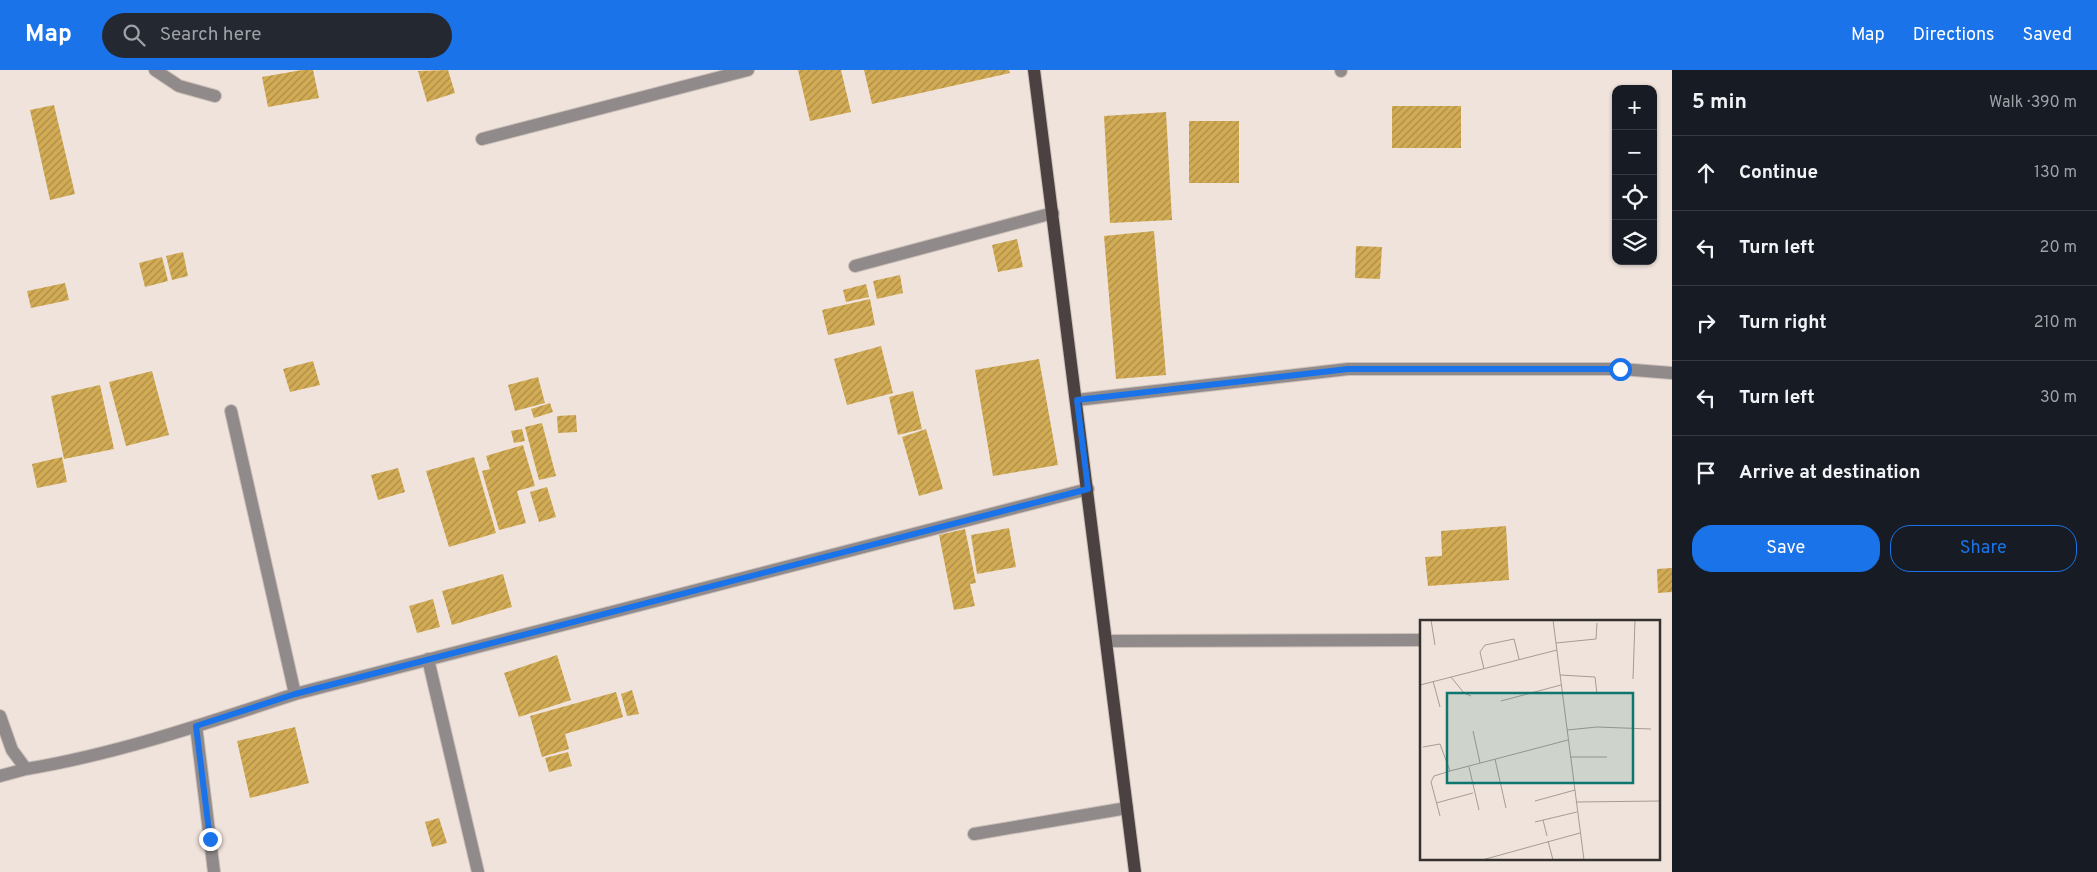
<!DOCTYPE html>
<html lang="en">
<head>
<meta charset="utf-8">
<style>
  body { margin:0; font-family:Overpass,sans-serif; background:#242831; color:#f1f3f6 }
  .controls { position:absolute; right:15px; top:15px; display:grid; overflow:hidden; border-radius:10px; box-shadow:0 1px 4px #0004 }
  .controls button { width:45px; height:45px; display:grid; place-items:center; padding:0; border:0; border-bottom:1px solid #363941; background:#171b24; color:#f1f3f6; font:25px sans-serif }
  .stop { position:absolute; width:15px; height:15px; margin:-11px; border:4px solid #1a73e8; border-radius:50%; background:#fff }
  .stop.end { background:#1a73e8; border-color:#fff; box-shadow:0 1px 5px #0008 }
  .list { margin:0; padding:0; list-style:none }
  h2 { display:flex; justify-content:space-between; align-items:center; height:65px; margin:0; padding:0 20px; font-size:21px }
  h2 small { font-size:16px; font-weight:400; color:#9ea1a6 }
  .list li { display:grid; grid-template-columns:32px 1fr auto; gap:15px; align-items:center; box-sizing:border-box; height:75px; padding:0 20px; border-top:1px solid #363941 }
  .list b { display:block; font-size:19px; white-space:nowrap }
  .list em { font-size:16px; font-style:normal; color:#9ea1a6 }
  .actions { display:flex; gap:10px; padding:15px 20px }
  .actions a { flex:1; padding:11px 0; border:1px solid #1a73e8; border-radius:20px; text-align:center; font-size:18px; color:#1a73e8 }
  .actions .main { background:#1a73e8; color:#fff }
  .icon { flex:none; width:28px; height:28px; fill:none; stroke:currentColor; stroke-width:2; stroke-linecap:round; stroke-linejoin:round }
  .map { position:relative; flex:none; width:1672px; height:802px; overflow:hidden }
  header { display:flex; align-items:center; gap:30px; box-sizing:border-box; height:70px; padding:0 25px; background:#1a73e8; color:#fff }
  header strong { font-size:24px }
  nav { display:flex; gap:28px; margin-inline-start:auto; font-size:18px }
  .search { width:350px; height:45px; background:#242831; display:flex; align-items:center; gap:12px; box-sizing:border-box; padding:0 18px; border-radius:28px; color:#9ea1a6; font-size:19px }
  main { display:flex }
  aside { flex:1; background:#171b24 }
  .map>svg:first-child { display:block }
  .building { fill:url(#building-hatch) }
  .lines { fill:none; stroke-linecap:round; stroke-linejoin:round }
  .minor-casing { stroke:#cbbfb9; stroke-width:14 }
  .major-casing { stroke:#cbbfb9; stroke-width:14 }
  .minor { stroke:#918a8a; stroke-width:12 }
  .major { stroke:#4c4141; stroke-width:12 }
  .route { stroke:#1a73e8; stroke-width:6 }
  .inset-road { fill:none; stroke:#a59c96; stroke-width:1 }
  .view { fill:#0f766e; fill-opacity:0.15; stroke:#0f766e; stroke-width:2.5 }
  .inset-edge { fill:none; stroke:#35312e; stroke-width:2.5 }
</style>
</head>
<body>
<header>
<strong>Map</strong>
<div class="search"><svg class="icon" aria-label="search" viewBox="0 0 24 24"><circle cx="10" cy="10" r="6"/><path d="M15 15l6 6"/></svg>Search here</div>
<nav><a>Map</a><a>Directions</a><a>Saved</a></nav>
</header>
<main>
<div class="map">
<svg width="1672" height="802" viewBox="0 0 1672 802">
  <defs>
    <pattern id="building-hatch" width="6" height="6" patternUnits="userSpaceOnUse" patternTransform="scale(1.25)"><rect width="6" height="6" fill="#d2ab55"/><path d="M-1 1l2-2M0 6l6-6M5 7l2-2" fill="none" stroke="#ab8c47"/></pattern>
  </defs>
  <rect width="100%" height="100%" fill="#f0e3dc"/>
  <!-- building -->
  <path class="building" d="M302,0h11l6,28 -51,9 -6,-30z
    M448,0l7,23 -28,9 -9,-31z
    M798,0h43l10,42 -41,9z
    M864,0h145l1,3 -138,31z
    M54,35l21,89 -25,6 -20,-90z
    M1392,36h69v42h-69z
    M1166,42l6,108 -62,3 -6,-107z
    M1189,51h50v62h-50z
    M1154,161l12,144 -50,4 -12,-143z
    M1017,169l6,28 -25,5 -6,-27z
    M1356,176l26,1 -2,32 -25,-1z
    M183,182l5,24 -16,4 -6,-24z
    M162,187l6,24 -23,6 -6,-24z
    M900,205l3,18 -26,6 -4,-18z
    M65,213l4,17 -38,8 -4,-17z
    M866,214l3,13 -23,5 -3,-12z
    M870,229l5,26 -47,10 -6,-25z
    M881,276l12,47 -46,12 -13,-46z
    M1039,289l19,106 -65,11 -18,-106z
    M313,291l7,24 -30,7 -7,-23z
    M152,301l17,64 -43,11 -17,-64z
    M538,307l7,26 -30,8 -7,-26z
    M100,315l14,64 -50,10 -13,-63z
    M913,321l9,38 -24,6 -9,-38z
    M550,333l3,9 -19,6 -3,-9z
    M576,345l1,17 -19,1 -1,-17z
    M542,353l14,53 -17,4 -14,-53z
    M522,359l3,12 -11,2 -3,-12z
    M926,359l17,60 -24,7 -17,-59z
    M523,375l12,41 -18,5 9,32 -27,7 -17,-59 8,-2 -4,-13z
    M62,387l5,25 -30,6 -5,-24z
    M474,387l22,76 -47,14 -23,-76z
    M398,398l7,24 -27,8 -7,-25z
    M547,417l9,30 -17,5 -9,-30z
    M1506,456l3,54 -81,6 -3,-29 17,-1 -1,-25z
    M1009,458l7,39 -39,7 -6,-39z
    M965,459l11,54 -6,1 5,22 -21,4 -15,-75z
    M1672,498v24l-14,1 -1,-24z
    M503,504l9,33 -60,18 -10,-34z
    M433,529l7,28 -23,6 -8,-27z
    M557,585l14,45 -52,17 -15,-44z
    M632,620l7,24 -12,2 -6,-22z
    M616,622l7,25 -58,17 4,15 -27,8 -12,-41z
    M295,657l14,56 -59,15 -13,-57z
    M568,682l4,14 -23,6 -4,-14z
    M439,748l8,25 -15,4 -7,-25z"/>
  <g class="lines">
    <!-- minor casing -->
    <g class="minor-casing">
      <path id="minor" d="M155,0l24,16 36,10
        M1341,0v1
        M482,69l266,-69
        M855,196l198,-53
        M1077,330l271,-31h273l51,4
        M231,341l64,283
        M1106,571l315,-1
        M428,589l50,213
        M0,646l12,34 14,19c91,-15 181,-46 269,-75l793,-205
        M196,656l18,146
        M0,706l26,-7
        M974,764l153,-26"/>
    </g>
    <!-- major casing -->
    <g class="major-casing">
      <path id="major" d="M1034,0l101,802"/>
    </g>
    <!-- minor -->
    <use href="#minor" class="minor"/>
    <!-- major -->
    <use href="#major" class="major"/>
  </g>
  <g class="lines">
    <!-- route -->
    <path class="route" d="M210,769l-14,-113 99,-32 793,-205 -11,-89 271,-31h272"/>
  </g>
  <!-- overview -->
  <g transform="translate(1420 550)">
    <rect width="240" height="240" fill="#f0e3dc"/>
    <path class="inset-road" d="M11,0l4,25M133,0l31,240M136,23l40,-4 1,-16M64,49l-4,-17 5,-7 29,-6 5,20M140,55l35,2 2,17M31,57l13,16 7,3M213,59l2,-59M13,61l7,26M0,65l137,-35M81,81l60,-16M147,110l30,-3 54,2M53,111l7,32M3,127l17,-3 10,27 118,-31M150,137h37M75,139l11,49M49,147l10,43M115,181l40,-11M156,182l84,-1M16,183l37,-10M20,196l-9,-34 3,-6 16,-5M123,200l4,16M115,202l42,-10M128,221l5,19M62,240l98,-27"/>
    <path class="view" d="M27,73h186v90h-186z"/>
    <rect width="240" height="240" class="inset-edge"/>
  </g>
</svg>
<div class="controls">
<button>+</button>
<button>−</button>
<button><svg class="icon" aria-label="locate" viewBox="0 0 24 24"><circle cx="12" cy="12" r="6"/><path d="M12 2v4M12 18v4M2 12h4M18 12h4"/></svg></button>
<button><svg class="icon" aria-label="layers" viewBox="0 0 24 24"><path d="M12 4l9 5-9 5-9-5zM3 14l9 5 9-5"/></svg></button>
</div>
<div class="stop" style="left:1620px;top:299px"></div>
<div class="stop end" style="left:210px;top:769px"></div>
</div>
<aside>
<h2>5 min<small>Walk · 390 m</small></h2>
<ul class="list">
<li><svg class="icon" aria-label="ahead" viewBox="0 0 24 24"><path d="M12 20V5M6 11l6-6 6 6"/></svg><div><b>Continue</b></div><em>130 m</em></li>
<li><svg class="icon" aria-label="left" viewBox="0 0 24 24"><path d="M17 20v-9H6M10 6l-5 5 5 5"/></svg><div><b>Turn left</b></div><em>20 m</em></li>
<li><svg class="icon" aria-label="right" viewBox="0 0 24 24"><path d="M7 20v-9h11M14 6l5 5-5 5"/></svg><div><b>Turn right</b></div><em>210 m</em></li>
<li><svg class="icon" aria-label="left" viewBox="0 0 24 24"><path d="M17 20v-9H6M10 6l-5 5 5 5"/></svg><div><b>Turn left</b></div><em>30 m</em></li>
<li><svg class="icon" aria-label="arrive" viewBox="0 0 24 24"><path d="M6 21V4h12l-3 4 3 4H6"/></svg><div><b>Arrive at destination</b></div></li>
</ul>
<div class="actions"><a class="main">Save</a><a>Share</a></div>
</aside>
</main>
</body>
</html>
